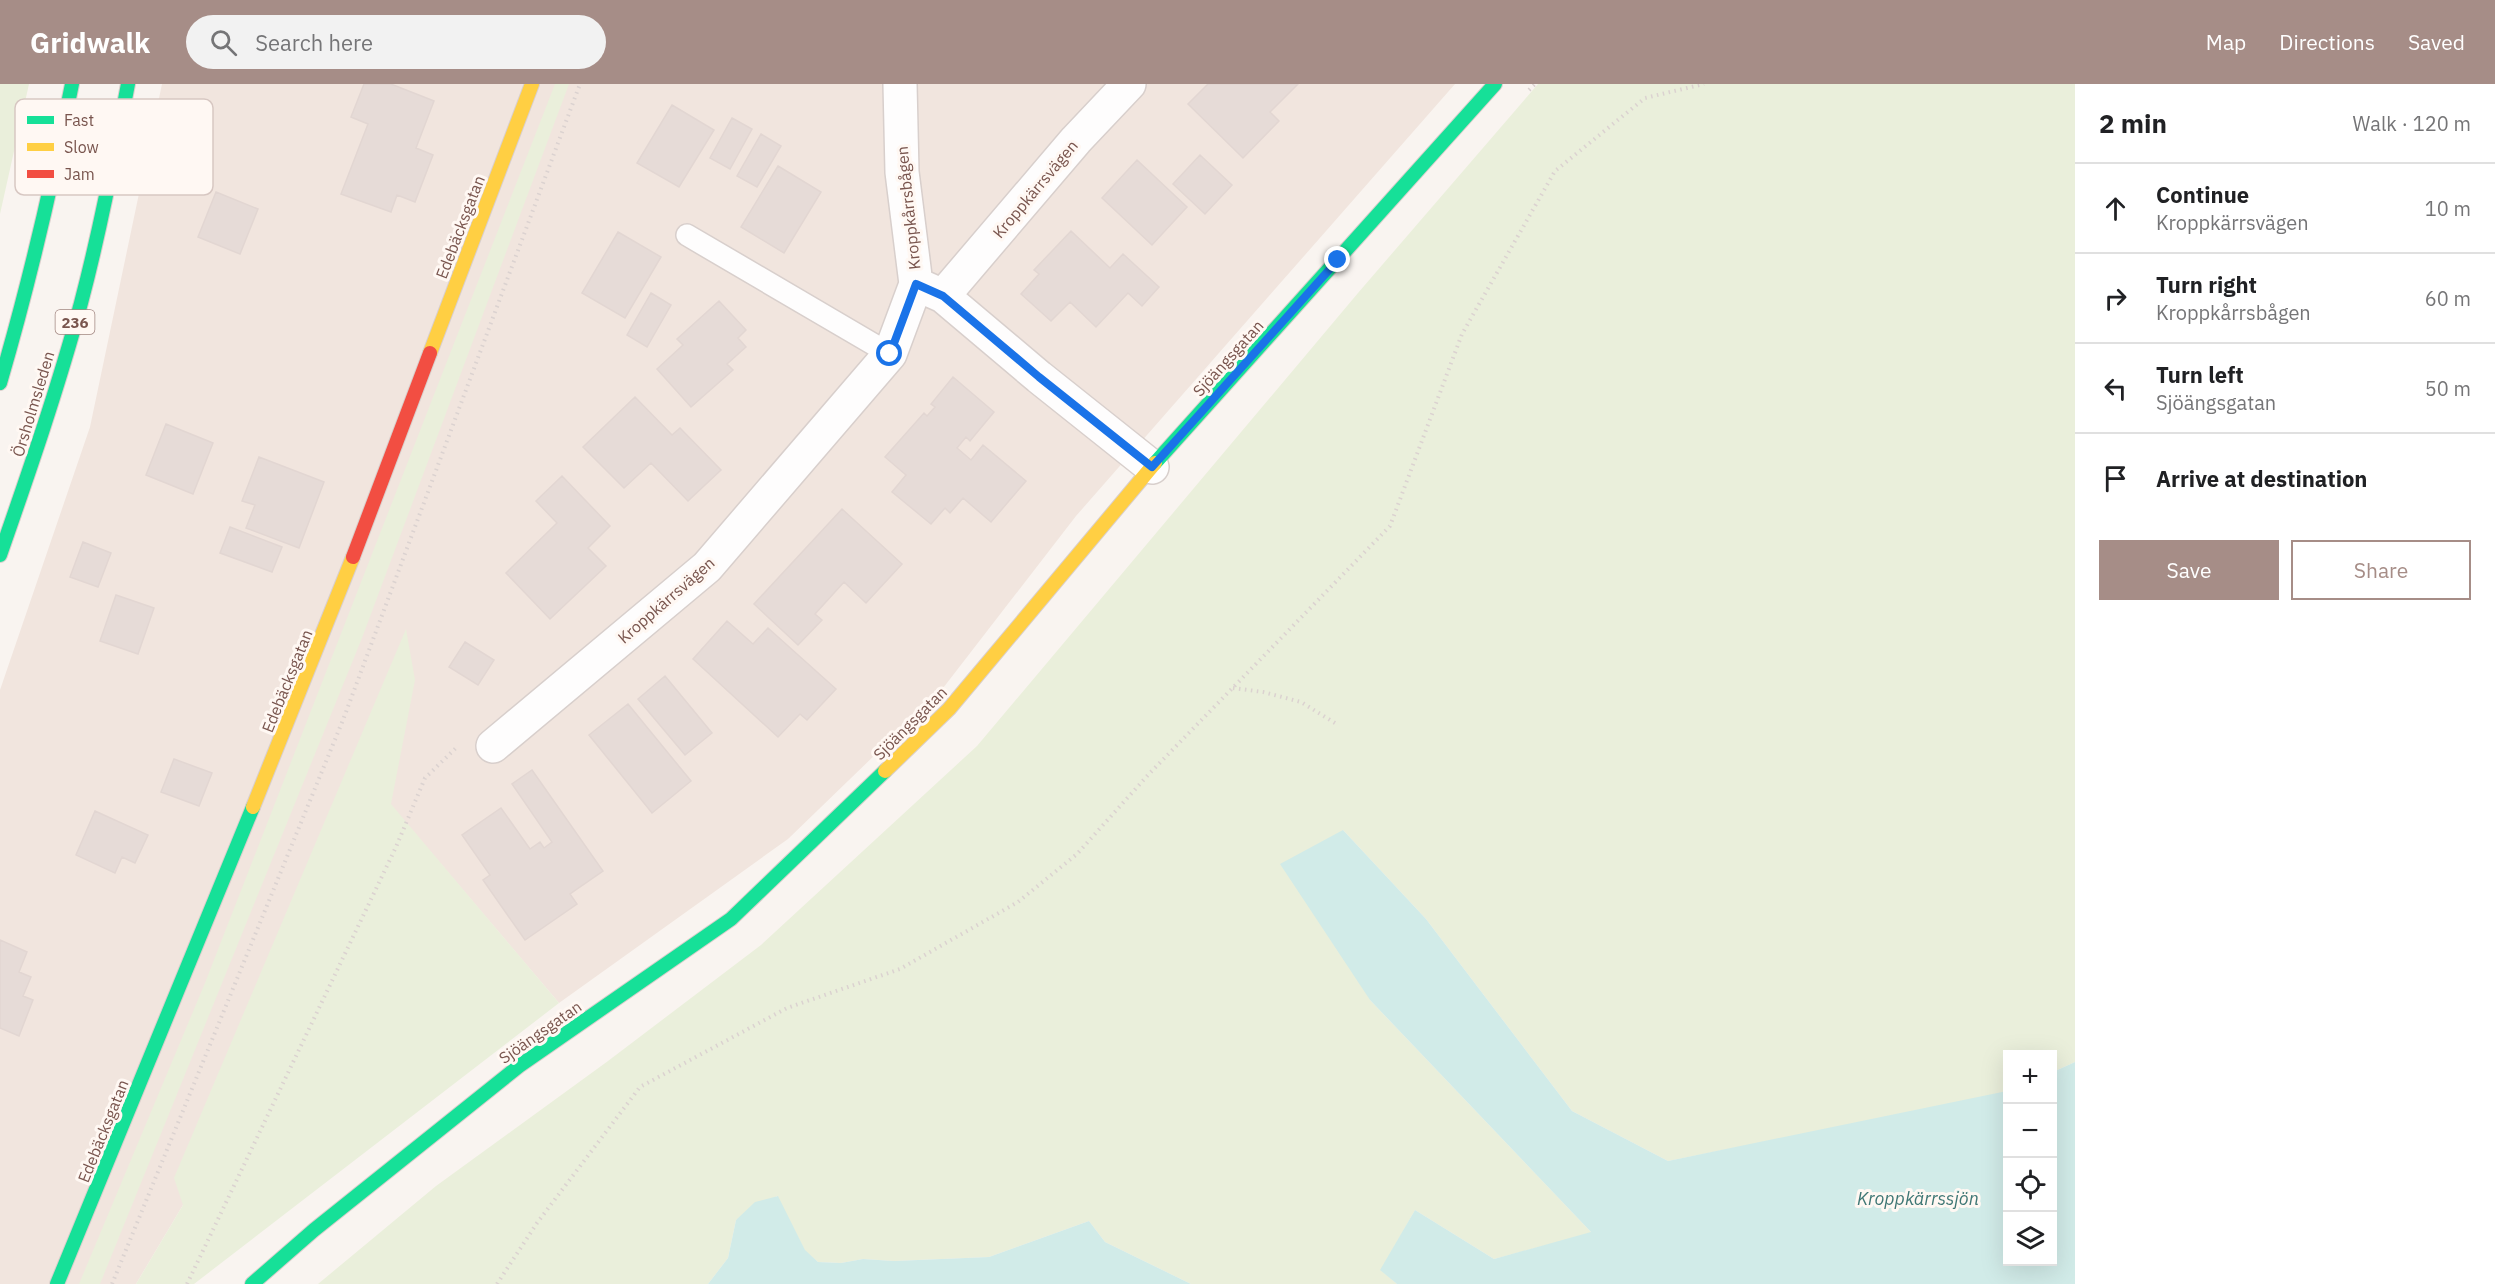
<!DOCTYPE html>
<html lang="en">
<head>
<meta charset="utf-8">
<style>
  body { margin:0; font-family:"IBM Plex Sans",sans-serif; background:#f2f2f2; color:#202124 }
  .controls { position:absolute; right:18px; bottom:18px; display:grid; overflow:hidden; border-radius:0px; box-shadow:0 6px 24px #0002 }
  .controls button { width:54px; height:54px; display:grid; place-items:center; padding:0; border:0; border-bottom:2px solid #e0e0e0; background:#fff; color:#202124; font:30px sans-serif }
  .stop { position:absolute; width:18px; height:18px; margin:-14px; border:4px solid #1a73e8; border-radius:50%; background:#fff }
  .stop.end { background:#1a73e8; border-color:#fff; box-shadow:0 2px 6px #0008 }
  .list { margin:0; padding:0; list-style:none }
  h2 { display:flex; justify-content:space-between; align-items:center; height:78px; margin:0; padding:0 24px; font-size:26px }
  h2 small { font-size:20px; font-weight:400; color:#757577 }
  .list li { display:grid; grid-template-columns:39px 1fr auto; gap:18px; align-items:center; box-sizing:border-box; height:90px; padding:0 24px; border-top:2px solid #e0e0e0 }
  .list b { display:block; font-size:22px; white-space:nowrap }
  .list p { margin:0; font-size:20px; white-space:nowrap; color:#757577 }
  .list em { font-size:20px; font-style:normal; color:#757577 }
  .actions { display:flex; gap:12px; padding:18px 24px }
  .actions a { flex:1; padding:14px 0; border:2px solid #a68d87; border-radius:0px; text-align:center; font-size:21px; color:#a68d87 }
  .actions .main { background:#a68d87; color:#fff }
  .icon { flex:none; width:33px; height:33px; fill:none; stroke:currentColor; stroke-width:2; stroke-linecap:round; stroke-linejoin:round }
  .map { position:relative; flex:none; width:2075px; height:1200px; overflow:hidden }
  header { display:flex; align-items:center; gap:36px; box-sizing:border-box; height:84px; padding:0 30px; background:#a68d87; color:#fff }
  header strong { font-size:28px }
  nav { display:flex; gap:33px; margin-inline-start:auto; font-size:21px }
  .search { width:420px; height:54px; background:#f2f2f2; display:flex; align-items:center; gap:15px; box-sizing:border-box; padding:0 21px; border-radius:33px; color:#757577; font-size:22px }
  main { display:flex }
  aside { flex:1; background:#fff }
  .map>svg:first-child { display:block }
  .residential { fill:#f1e5de }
  .green { fill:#eaefdb }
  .water { fill:#d1ebe8 }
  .building { fill:#e6dbd7; stroke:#e2d6d2; stroke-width:1.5 }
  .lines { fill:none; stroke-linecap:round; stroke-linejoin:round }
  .lane-casing { stroke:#d8cfcc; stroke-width:24 }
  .street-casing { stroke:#d8cfcc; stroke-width:36 }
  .fast-casing { stroke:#d9cfcc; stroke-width:16 }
  .slow-casing { stroke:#d9cfcc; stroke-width:16 }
  .jam-casing { stroke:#d9cfcc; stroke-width:16 }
  .path { stroke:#dbd2d0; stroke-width:4; stroke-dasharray:1.5 4.5; stroke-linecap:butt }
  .lane { stroke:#fefdfd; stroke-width:21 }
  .street { stroke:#fefdfd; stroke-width:33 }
  .fast { stroke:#16e098; stroke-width:14 }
  .slow { stroke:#ffcf43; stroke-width:14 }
  .jam { stroke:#f24e42; stroke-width:14 }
  .route { stroke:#1a73e8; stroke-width:8 }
  .labels { text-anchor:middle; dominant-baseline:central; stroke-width:6; stroke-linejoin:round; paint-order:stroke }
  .shield { fill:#fff8f3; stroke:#a18680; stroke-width:1.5 }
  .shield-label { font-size:15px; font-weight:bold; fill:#79554e }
  .street-label { font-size:16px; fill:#79554e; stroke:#fff8f3 }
  .water-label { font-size:18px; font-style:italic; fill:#3e7674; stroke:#fff8f3 }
  .key { fill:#fff8f3; stroke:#d7c7c2; stroke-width:1.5 }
  .key-label { font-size:16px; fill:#79554e }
</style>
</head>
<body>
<header>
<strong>Gridwalk</strong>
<div class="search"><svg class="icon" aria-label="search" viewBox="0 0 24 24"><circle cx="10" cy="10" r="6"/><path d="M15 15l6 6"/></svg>Search here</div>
<nav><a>Map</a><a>Directions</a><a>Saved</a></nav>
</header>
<main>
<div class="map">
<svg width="2075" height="1200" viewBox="0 0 2075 1200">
  <rect width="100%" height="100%" fill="#f9f4f0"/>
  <!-- residential -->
  <path class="residential" d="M162,0h1293l-379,432 -136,176 -152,147 -229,164 -169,-199 -207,401 -47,79h-136v-594l90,-263z"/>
  <!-- green -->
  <path class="green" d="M0,0h29l-29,130z
    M555,0h14l-207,554 -262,646h-21l126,-301z
    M1538,0h537v978l-22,10 -1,-18h-44l-1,37 -7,4 -332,66 -96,-50 -146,-192 -83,-89 27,170 222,233 -98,26 -79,-49 -34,60 16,14h-206l-86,-42 -16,-21 -100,36 -95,4 -31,-2 -22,4 -23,-1 -13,-11 -28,-55 -41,24 -8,38 -20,26h-390l118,-98 172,-125 153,-116 216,-199 381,-453z
    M406,545l9,51 -24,124 168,199 -365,281h-58l47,-79 -9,-27z"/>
  <!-- water -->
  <path class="water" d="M1343,746l83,89 146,192 96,50 339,-70 1,171h44l1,-190 22,-10v222h-678l-17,-14 35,-60 79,49 97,-27 -221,-232 -90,-136z
    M778,1112l27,54 13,12 23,1 22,-4 31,2 95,-4 100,-36 16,21 86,42h-483l20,-26 8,-38 19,-18z"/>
  <!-- building -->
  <path class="building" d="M364,0h27l43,17 -18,47 17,7 -18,47 -18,-7 -6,17 -50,-18 27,-70 -17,-7z
    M1208,0h90l-28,28 9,9 -36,37 -55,-54z
    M672,21l42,25 -35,57 -42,-24z
    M732,34l20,11 -22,40 -20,-11z
    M761,50l20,12 -24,41 -20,-11z
    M1200,71l32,30 -27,29 -32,-30z
    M1137,76l50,47 -35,38 -50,-47z
    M778,82l43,26 -37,61 -43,-26z
    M216,108l42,17 -18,45 -42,-17z
    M1071,147l39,37 13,-14 36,33 -17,19 -14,-13 -32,34 -26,-25 -19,19 -30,-27 18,-20 -5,-4z
    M618,148l43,25 -36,61 -43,-25z
    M651,209l20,12 -24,42 -20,-12z
    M719,217l27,29 -8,8 8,9 -19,17 6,6 -42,37 -34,-38 26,-24 -6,-6z
    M953,293l41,35 -24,29 -4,-4 -9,11 14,12 12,-15 43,36 -35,41 -28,-24 -13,15 -5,-5 -14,16 -39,-32 14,-17 -21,-18 39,-44 3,3 8,-9 -4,-3z
    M635,313l37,38 8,-7 41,42 -33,31 -37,-38 -27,25 -41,-41z
    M166,340l47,19 -20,51 -47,-19z
    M259,373l65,25 -25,66 -53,-20 9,-23 -13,-4z
    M562,392l48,50 -22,22 18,18 -56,53 -44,-46 51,-50 -21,-22z
    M842,425l60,55 -36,39 -22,-21 -29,32 7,6 -24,25 -44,-41z
    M230,443l52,20 -10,25 -52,-19z
    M83,458l28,11 -13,34 -28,-10z
    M116,511l38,13 -16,46 -38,-13z
    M727,537l26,23 15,-16 68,61 -29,31 -7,-6 -22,23 -85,-78z
    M465,558l29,18 -16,25 -29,-18z
    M665,592l47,57 -27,22 -47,-56z
    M628,620l63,77 -39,32 -63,-78z
    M174,675l38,14 -13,33 -38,-14z
    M532,686l71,101 -33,23 7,10 -52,36 -42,-60 7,-5 -28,-40 39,-27 29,41 10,-7 4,6 8,-6 -40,-58z
    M95,727l53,24 -13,28 -13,-6 -7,16 -39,-18z
    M0,856l27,12 -8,20 12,5 -8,19 10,4 -14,36 -19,-8z"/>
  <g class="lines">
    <!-- lane casing -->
    <g class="lane-casing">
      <path id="lane" d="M687,151l203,119"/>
    </g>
    <!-- street casing -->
    <g class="street-casing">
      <path id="street" d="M900,0l2,88 14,112 27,12 96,81 113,90
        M943,212l133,-156 53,-56
        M493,662l214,-179 183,-213 26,-70"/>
    </g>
    <!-- fast casing -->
    <g class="fast-casing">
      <path id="fast" d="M0,299c29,-99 52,-198 72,-299
        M1155,379l340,-379
        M0,471c29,-83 58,-167 81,-252 19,-72 33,-146 47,-219
        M57,1200l196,-477
        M252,1200l62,-54 205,-164 212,-147 154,-148"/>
    </g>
    <!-- slow casing -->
    <g class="slow-casing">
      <path id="slow" d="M430,269l102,-269
        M885,687l64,-62 206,-246
        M253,723l100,-250"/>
    </g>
    <!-- jam casing -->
    <g class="jam-casing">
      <path id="jam" d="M353,473l77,-204"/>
    </g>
    <!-- path -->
    <path class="path" d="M1529,6l6,-6
      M1233,604l30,4 38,10 34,21
      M112,1200l231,-564 237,-636
      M187,1200l209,-437 29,-69 33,-32
      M497,1200l40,-61 103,-136 147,-79 113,-39 118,-67 59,-48 71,-79 242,-249 72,-192 93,-163 90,-73 59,-14"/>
    <!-- lane -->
    <use href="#lane" class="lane"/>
    <!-- street -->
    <use href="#street" class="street"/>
    <!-- fast -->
    <use href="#fast" class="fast"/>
    <!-- slow -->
    <use href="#slow" class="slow"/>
    <!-- jam -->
    <use href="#jam" class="jam"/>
  </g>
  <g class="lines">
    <!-- route -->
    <path class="route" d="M890,270l26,-70 27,12 96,81 113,90 186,-207"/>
  </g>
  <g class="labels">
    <!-- shield labels -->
    <rect class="shield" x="55.5" y="226" width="39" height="24" rx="4.5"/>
    <g class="shield-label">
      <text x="75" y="238">236</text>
    </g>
    <!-- street labels -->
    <g class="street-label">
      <text transform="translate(1035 105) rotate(-50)">Kroppkärrsvägen</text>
      <text transform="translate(908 124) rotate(-96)">Kroppkårrsbågen</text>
      <text transform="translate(460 143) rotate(-69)">Edebäcksgatan</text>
      <text transform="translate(1228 274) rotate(-48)">Sjöängsgatan</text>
      <text transform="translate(33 320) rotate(-73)">Örsholmsleden</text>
      <text transform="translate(666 516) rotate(-41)">Kroppkärrsvägen</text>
      <text transform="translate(287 597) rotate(-68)">Edebäcksgatan</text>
      <text transform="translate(910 639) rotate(-45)">Sjöängsgatan</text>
      <text transform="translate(540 948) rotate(-35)">Sjöängsgatan</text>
      <text transform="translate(103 1047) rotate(-68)">Edebäcksgatan</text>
    </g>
    <!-- water labels -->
    <g class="water-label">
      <text x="1918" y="1114">Kroppkärrssjön</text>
    </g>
  </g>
  <!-- legend -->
  <rect x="15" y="15" width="198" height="96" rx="9" class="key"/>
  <rect x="27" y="32" width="27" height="8" fill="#16e098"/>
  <rect x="27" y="59" width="27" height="8" fill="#ffcf43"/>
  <rect x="27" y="86" width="27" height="8" fill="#f24e42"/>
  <g class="key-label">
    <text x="64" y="42">Fast</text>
    <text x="64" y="69">Slow</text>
    <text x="64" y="96">Jam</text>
  </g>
</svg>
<div class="controls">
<button>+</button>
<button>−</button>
<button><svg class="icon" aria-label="locate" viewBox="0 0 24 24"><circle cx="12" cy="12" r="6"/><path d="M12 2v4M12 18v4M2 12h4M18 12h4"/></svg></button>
<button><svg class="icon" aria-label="layers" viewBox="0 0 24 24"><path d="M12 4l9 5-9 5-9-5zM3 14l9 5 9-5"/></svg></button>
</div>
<div class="stop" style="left:890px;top:270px"></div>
<div class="stop end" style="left:1338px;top:176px"></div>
</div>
<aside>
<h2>2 min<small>Walk · 120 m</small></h2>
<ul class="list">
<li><svg class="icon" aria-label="ahead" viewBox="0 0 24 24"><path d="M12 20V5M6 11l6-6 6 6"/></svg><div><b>Continue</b><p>Kroppkärrsvägen</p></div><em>10 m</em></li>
<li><svg class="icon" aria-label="right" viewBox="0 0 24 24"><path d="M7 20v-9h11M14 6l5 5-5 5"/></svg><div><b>Turn right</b><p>Kroppkårrsbågen</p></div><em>60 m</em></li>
<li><svg class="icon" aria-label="left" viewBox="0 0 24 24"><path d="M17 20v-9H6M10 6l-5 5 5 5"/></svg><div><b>Turn left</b><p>Sjöängsgatan</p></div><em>50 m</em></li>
<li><svg class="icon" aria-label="arrive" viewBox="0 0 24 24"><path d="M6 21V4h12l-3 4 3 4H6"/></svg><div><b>Arrive at destination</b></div></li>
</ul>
<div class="actions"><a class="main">Save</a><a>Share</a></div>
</aside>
</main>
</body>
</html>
